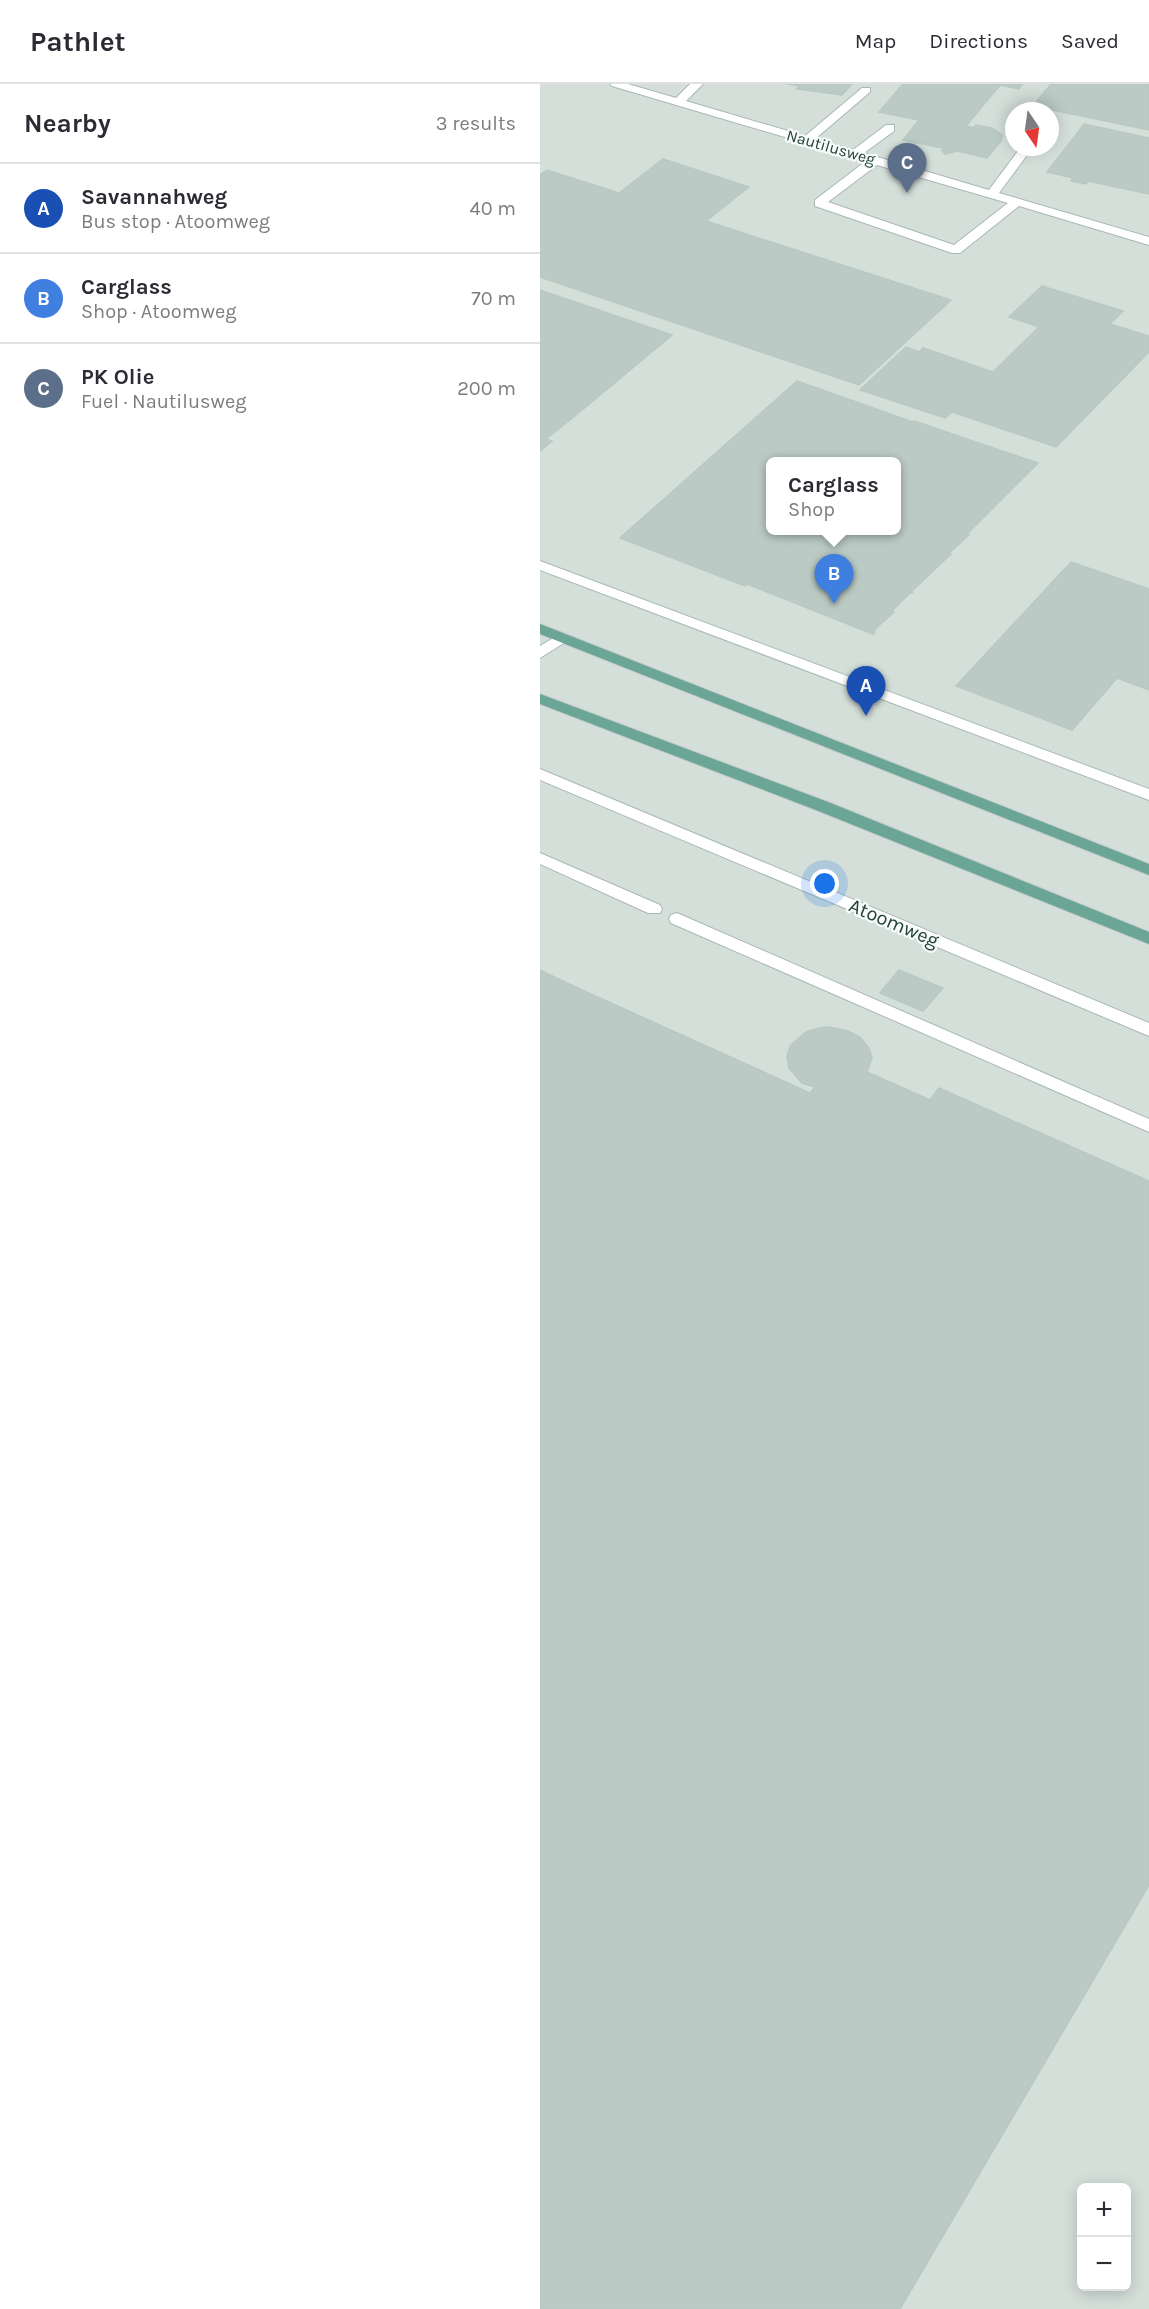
<!DOCTYPE html>
<html lang="en">
<head>
<meta charset="utf-8">
<style>
  body { margin:0; font-family:Karla,sans-serif; background:#f2f2f3; color:#2b2b33 }
  .controls { position:absolute; right:18px; bottom:18px; display:grid; overflow:hidden; border-radius:9px; box-shadow:0 3px 15px #0003 }
  .controls button { width:54px; height:54px; display:grid; place-items:center; padding:0; border:0; border-bottom:2px solid #e1e1e2; background:#fff; color:#2b2b33; font:30px sans-serif }
  .compass { position:absolute; left:465px; top:18px; width:54px; height:54px; border-radius:50%; background:#fff; box-shadow:0 3px 15px #0003; rotate:167deg }
  .you { position:absolute; left:285px; top:800px; width:21px; height:21px; margin:-15px; border:4px solid #fff; border-radius:50%; background:#1a73e8; box-shadow:0 0 0 9px #1a73e833 }
  .badge { display:grid; place-items:center; width:39px; height:39px; border-radius:50%; background:#7c3aed; color:#fff; font-size:20px; font-weight:700 }
  .pin { position:absolute; translate:-50% -50px; filter:drop-shadow(0 2px 3px #0008) }
  .pin::after { content:''; position:absolute; top:32px; width:21px; height:18px; background:inherit; clip-path:polygon(0 0,100% 0,50% 100%) }
  .popup { position:absolute; left:226px; top:373px; width:135px; height:78px; box-sizing:border-box; display:grid; place-content:center; border-radius:9px; background:#fff; filter:drop-shadow(0 2px 4px #0005); font-size:20px; white-space:nowrap; color:#7c7c81 }
  .popup b { font-size:22px; color:#2b2b33 }
  .popup::after { content:''; position:absolute; left:50%; top:100%; margin-left:-12px; border:12px solid transparent; border-top-color:#fff }
  .list { margin:0; padding:0; list-style:none }
  h2 { display:flex; justify-content:space-between; align-items:center; height:78px; margin:0; padding:0 24px; font-size:26px }
  h2 small { font-size:20px; font-weight:400; color:#7c7c81 }
  .list li { display:grid; grid-template-columns:39px 1fr auto; gap:18px; align-items:center; box-sizing:border-box; height:90px; padding:0 24px; border-top:2px solid #e1e1e2 }
  .list b { display:block; font-size:22px; white-space:nowrap }
  .list p { margin:0; font-size:20px; white-space:nowrap; color:#7c7c81 }
  .list em { font-size:20px; font-style:normal; color:#7c7c81 }
  .map { position:relative; flex:none; width:609px; height:2225px; overflow:hidden }
  header { display:flex; align-items:center; gap:36px; box-sizing:border-box; height:84px; padding:0 30px; background:#fff; border-bottom:2px solid #e1e1e2 }
  header strong { font-size:28px }
  nav { display:flex; gap:33px; margin-inline-start:auto; font-size:21px }
  main { display:flex }
  aside { flex:1; background:#fff }
  .map>svg:first-child { display:block }
  .built { fill:#d4dfda; fill-rule:evenodd }
  .building { fill:#bbcac4; stroke:#b8c9c2; stroke-width:1.5 }
  .lines { fill:none; stroke-linecap:round; stroke-linejoin:round }
  .minor-casing { stroke:#a8b8b2; stroke-width:2 }
  .major-casing { stroke:#c2cac8; stroke-width:2 }
  .minor { fill:#fff; fill-rule:evenodd }
  .major { fill:#6aa596; fill-rule:evenodd }
  .labels { text-anchor:middle; dominant-baseline:central; stroke-width:4.5; stroke-linejoin:round; paint-order:stroke }
  .far-street-label { font-size:16px; fill:#24423a; stroke:#f7fbf9 }
  .street-label { font-size:20px; fill:#24423a; stroke:#f7fbf9 }
</style>
</head>
<body>
<header>
<strong>Pathlet</strong>
<nav><a>Map</a><a>Directions</a><a>Saved</a></nav>
</header>
<main>
<aside>
<h2>Nearby<small>3 results</small></h2>
<ul class="list">
<li><span class="badge" style="background:#1a4fb4">A</span><div><b>Savannahweg</b><p>Bus stop · Atoomweg</p></div><em>40 m</em></li>
<li><span class="badge" style="background:#3f7fe0">B</span><div><b>Carglass</b><p>Shop · Atoomweg</p></div><em>70 m</em></li>
<li><span class="badge" style="background:#5c6f8a">C</span><div><b>PK Olie</b><p>Fuel · Nautilusweg</p></div><em>200 m</em></li>
</ul>
</aside>
<div class="map">
<svg width="609" height="2225" viewBox="0 0 609 2225">
  <rect width="100%" height="100%" fill="#e6efeb"/>
  <!-- built -->
  <path class="built" d="M0,0h609v2225h-609zM474,27h36v36h-36zM231,378h126v68h-126zM542,2104h44v98h-44z"/>
  <!-- building -->
  <path class="building" d="M248,0h64l-10,11 -45,-6 2,-3z
    M363,0h119l-3,5 -19,-4 -34,41 8,2 2,-3 16,3 10,7 -1,6 -14,17 -30,-7 -12,3 -3,-3 1,-3 -40,-8 16,-20 -40,-8z
    M511,0h98v46l-116,-24z
    M544,40l65,14v56l-61,-13 -2,3 -15,-3 2,-3 -26,-6z
    M123,75l86,28 -43,34 245,79 -92,85 -319,-108v-102l7,-5 72,23z
    M502,202l81,25 -13,13 39,12v16l-93,95 -104,-35 -7,6 -85,-28 46,-43 14,5 3,-4 70,24 46,-45 -30,-10z
    M0,206l132,45 -91,76 -41,-15z
    M257,297l116,41 -41,40h-101v68h31l-57,56 -125,-48z
    M0,312l41,15 -35,28 6,2 -12,10z
    M374,337l124,42 -71,71 2,1 -20,18 2,1 -40,38 -125,-46 16,-16h95v-68h-25z
    M246,462l125,46 2,1h-3l-18,18 2,1 -21,19 2,1 -2,2 -126,-50z
    M531,478l78,27v101l-32,-12 -45,52 -116,-44z
    M0,886l29,14 -29,30z
    M359,886l44,18 -20,23 -43,-18z
    M29,900l241,109 5,-6 -13,-4 -13,-15 -2,-11 3,-11 16,-14 13,-4 10,-1 19,4 12,6 9,11 3,10 -5,14 63,28 9,-12 210,93v704l-249,424h-360v-1295z"/>
  <g class="lines">
    <!-- minor casing -->
    <g class="minor-casing">
      <path id="minor" d="M70,0h18l48,14 14,-14h13l-17,17 119,35 57,-48h8v4l-55,47 38,11 33,-25h8v6l-30,22 125,37 32,-43h12l-34,46 150,44v8l-130,-39 -59,47h-8l-137,-47v-6l51,-39 -254,-75zM337,81l131,38 -54,42 -126,-43z
        M0,477l609,228v11l-609,-230z
        M22,549l5,2 2,3 -2,3 -27,17v-12z
        M0,685l609,254v13l-609,-256z
        M0,769l120,52 2,4 -2,4h-12l-108,-49z
        M137,829l472,206v13l-478,-209 -2,-4 2,-4z"/>
    </g>
    <!-- major casing -->
    <g class="major-casing">
      <path id="major" d="M0,540l609,240v11l-609,-241z
        M0,610l288,108 321,130v12l-333,-134 -276,-106z"/>
    </g>
    <!-- minor -->
    <use href="#minor" class="minor"/>
    <!-- major -->
    <use href="#major" class="major"/>
  </g>
  <g class="labels">
    <!-- far-street labels -->
    <g class="far-street-label">
      <text transform="translate(291 63) rotate(16)">Nautilusweg</text>
    </g>
    <!-- street labels -->
    <g class="street-label">
      <text transform="translate(354 839) rotate(23)">Atoomweg</text>
    </g>
  </g>
</svg>
<div class="controls">
<button>+</button>
<button>−</button>
</div>
<svg class="compass" viewBox="-18 -18 36 36"><path d="M0-13l5 13h-10z" fill="#e53935"/><path d="M0 13l5-13h-10z" fill="#7c7c81"/></svg>
<div class="you"></div>
<div class="pin badge" style="left:326px;top:632px;background:#1a4fb4">A</div>
<div class="pin badge" style="left:294px;top:520px;background:#3f7fe0">B</div>
<div class="popup"><b>Carglass</b>Shop</div>
<div class="pin badge" style="left:367px;top:109px;background:#5c6f8a">C</div>
</div>
</main>
</body>
</html>
